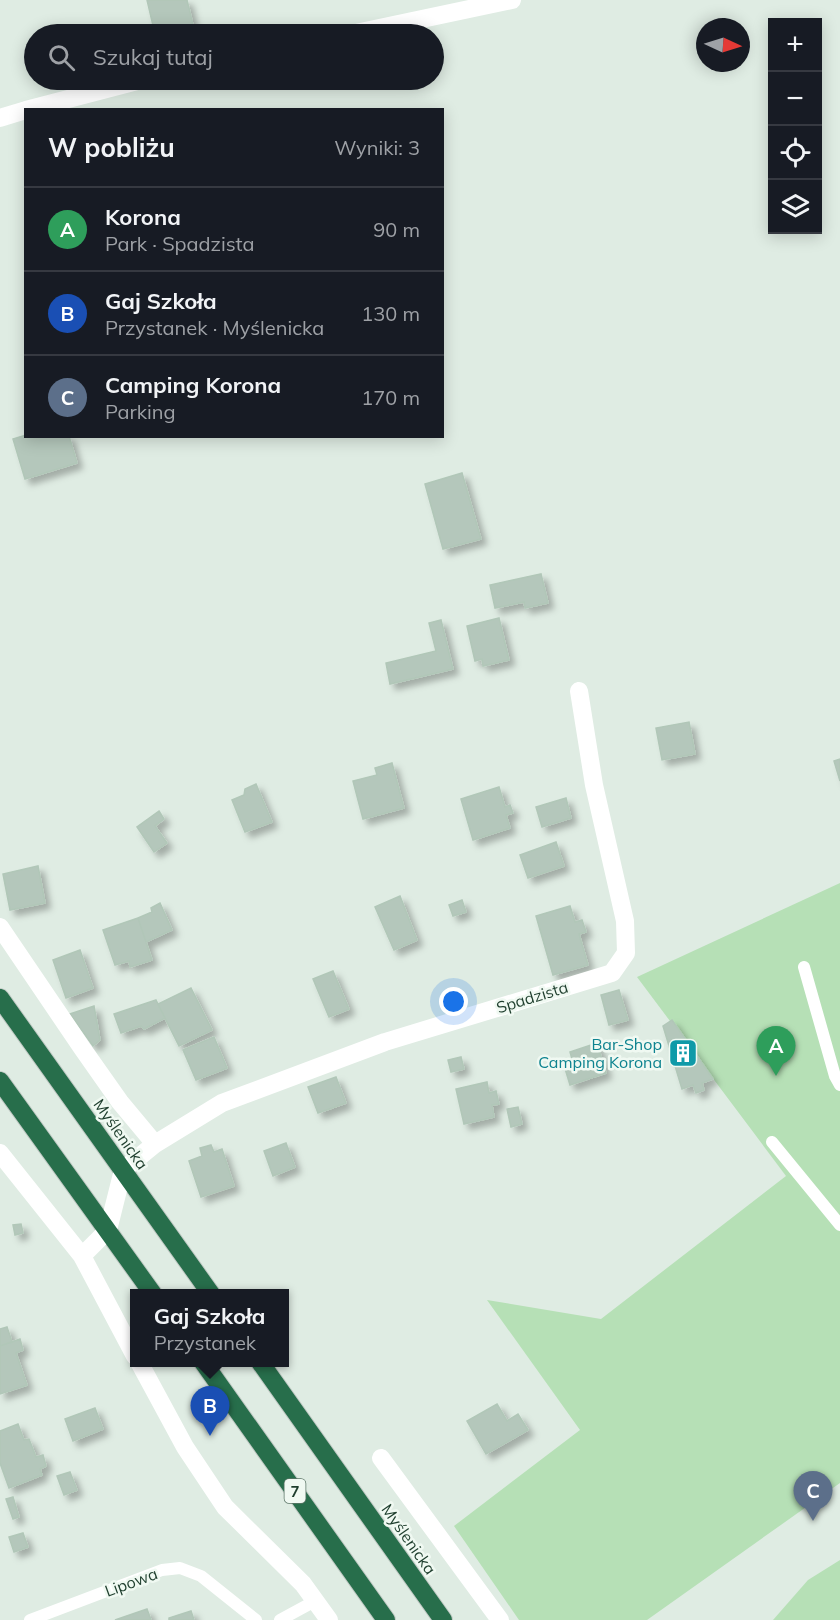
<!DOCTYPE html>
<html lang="pl">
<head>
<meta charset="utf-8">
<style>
  body { margin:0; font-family:Mulish,sans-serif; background:#242831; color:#f1f3f6 }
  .controls { position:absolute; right:18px; top:18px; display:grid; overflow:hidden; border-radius:0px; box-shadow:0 3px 15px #0003 }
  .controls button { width:54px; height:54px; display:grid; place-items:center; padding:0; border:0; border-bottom:2px solid #363941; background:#171b24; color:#f1f3f6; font:30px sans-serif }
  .compass { position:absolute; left:696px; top:18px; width:54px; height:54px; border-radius:50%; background:#171b24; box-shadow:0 3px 15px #0003; rotate:94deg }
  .you { position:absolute; left:454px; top:1002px; width:21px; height:21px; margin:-15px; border:4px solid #fff; border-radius:50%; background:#1a73e8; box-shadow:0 0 0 9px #1a73e833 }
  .badge { display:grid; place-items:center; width:39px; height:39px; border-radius:50%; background:#ff4b51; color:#fff; font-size:20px; font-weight:700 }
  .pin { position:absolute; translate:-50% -50px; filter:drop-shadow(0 2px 3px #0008) }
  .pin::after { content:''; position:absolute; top:32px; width:21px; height:18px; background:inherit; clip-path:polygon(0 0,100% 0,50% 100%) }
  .popup { position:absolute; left:130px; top:1289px; width:159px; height:78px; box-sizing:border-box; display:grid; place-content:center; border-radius:0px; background:#171b24; filter:drop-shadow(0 2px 4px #0005); font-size:20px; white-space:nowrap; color:#9ea1a6 }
  .popup b { font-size:22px; color:#f1f3f6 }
  .popup::after { content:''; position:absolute; left:50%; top:100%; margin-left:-12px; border:12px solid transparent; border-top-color:#171b24 }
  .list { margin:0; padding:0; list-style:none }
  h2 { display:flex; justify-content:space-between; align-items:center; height:78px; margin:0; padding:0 24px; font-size:26px }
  h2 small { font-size:20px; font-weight:400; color:#9ea1a6 }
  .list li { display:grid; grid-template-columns:39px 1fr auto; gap:18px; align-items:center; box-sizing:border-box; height:84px; padding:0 24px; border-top:2px solid #363941 }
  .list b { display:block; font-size:22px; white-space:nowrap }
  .list p { margin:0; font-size:20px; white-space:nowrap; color:#9ea1a6 }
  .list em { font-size:20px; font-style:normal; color:#9ea1a6 }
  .icon { flex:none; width:33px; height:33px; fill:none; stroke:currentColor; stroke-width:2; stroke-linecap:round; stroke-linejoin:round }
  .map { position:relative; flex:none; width:840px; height:1620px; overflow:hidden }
  .search { position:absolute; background:#171b24; box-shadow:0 3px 15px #0003; left:24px; top:24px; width:420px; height:66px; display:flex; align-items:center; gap:15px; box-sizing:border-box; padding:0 21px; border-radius:33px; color:#9ea1a6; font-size:22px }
  .panel { position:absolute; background:#171b24; box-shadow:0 3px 15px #0003; left:24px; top:108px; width:420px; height:330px; border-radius:0px }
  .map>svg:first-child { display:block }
  .green { fill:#b6e0b6 }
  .building { fill:#b4c7bb; stroke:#b1c7b8; stroke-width:1.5; filter:url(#shadow) }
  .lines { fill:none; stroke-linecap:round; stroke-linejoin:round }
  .highway-casing { stroke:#c0c9c4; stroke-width:20 }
  .lane { stroke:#fff; stroke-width:12 }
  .street { stroke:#fff; stroke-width:18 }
  .highway { stroke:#276e4b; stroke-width:18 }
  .labels { text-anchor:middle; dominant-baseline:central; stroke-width:5; stroke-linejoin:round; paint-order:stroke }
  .shield { fill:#f0f9f2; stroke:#5d7668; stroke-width:1.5 }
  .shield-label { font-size:15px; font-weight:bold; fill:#1e3e2d }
  .street-label { font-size:16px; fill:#1e3e2d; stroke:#f0f9f2 }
  .culture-label { font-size:16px; fill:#0d838f; stroke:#f0f9f2; text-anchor:end }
</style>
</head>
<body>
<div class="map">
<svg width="840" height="1620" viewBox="0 0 840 1620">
  <defs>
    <filter id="shadow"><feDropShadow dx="5.5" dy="5.5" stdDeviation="3" flood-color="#0004"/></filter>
  </defs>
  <rect width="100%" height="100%" fill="#dfece3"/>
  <!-- green -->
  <path class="green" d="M840,883v600l-193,137h-128l-65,-94 126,-96 -93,-130 114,19 185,-143 -149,-199z
    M840,1560v60h-67l35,-40z"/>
  <!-- building -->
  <path class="building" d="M147,0h40l6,25 -38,9z
    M26,435l43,1 8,27 -52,16 -12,-40z
    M462,473l19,66 -38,10 -18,-65z
    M541,574l7,29 -23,5 -1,-6 -29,6 -5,-23z
    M499,618l10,42 -26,6 -1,-7 -7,2 -8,-35z
    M441,620l12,49 -63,15 -4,-21 50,-12 -7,-28z
    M689,722l6,32 -33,6 -6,-32z
    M840,759v22l-6,-20z
    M392,763l12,45 -41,11 -10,-38 24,-6 -2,-7z
    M256,784l16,38 -27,10 -13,-32 12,-5 1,-6z
    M499,787l6,20 5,-2 3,8 -7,2 4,13 -37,12 -12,-41z
    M566,798l5,20 -29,9 -6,-20z
    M159,811l5,8 -9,7 12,17 -13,9 -17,-25z
    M556,842l8,24 -36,12 -8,-23z
    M38,866l7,37 -35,7 -7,-36z
    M400,896l17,44 -23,10 -19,-43z
    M462,900l4,12 -13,4 -4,-11z
    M160,903l12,27 -26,12 -8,-24 14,-6 -1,-4z
    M570,906l5,16 7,-2 4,12 -7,2 9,31 -35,10 -17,-59z
    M138,918l14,42 -22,7 -1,-6 -14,4 -12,-35z
    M80,950l13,38 -27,10 -13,-38z
    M333,971l16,38 -20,8 -16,-38z
    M191,988l21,42 -33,16 -21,-42z
    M619,990l9,30 -19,5 -8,-30z
    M156,1000l9,18 -21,11 -3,-3 -20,7 -7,-19z
    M94,1006l6,34 -7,6 -23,-32z
    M672,1020l41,59 -11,4 2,7 -8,3 -3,-8 -11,4 -19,-63z
    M214,1037l13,31 -31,12 -13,-30z
    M597,1043l9,30 -36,12 -7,-23 9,-3 -2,-7z
    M461,1057l3,12 -13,3 -3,-12z
    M336,1077l10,26 -28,10 -10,-26z
    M487,1082l2,11 7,-2 3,13 -7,1 2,12 -30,7 -8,-35z
    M518,1107l4,17 -11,3 -4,-18z
    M286,1143l9,24 -22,9 -9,-25z
    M211,1145l3,7 8,-3 12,37 -33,11 -12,-36 13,-5 -2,-8z
    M21,1224l2,9 -8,2 -2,-10z
    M7,1327l5,15 -12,4v-17z
    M20,1339l3,11 -7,3 11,32 -27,9v-48z
    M497,1404l10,17 11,-7 10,16 -42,24 -19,-33z
    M95,1408l8,21 -30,12 -8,-22z
    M18,1424l6,16 5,-1 7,18 7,-2 3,11 -6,3 2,6 -33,13 -9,-25v-32z
    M70,1472l7,18 -13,5 -7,-19z
    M13,1497l6,20 -6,2 -7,-20z
    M23,1533l5,14 -14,5 -5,-15z
    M147,1609l4,11h-36z
    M191,1611l3,9h-25v-2z"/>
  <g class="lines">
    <!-- highway casing -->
    <g class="highway-casing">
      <path id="highway" d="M0,998l211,296
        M0,1081l153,213
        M203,1362l183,258
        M260,1362l183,258"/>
    </g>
    <!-- lane -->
    <path class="lane" d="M804,967l31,109 5,9
      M772,1142l68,83
      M30,1620l132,-50 18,-2 21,8 55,44
      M280,1620l35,-19"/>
    <!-- street -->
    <path class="street" d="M351,34l161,-34
      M26,110l115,-30
      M0,118l26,-8
      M0,927l82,121 38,54 35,42
      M0,1153l82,103 53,100
      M82,1256l26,-26 15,-60 32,-26 67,-41 163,-61 227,-69 14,-20 -1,-32 -31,-136 -15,-94
      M139,1362l46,85 40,60 78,77 26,36
      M381,1458l119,162"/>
    <!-- highway -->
    <use href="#highway" class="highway"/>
  </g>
  <!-- icons -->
  <defs>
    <g id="building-square" transform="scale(1.5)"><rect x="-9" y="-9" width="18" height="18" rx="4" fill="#0f9aa8" stroke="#f0f9f2"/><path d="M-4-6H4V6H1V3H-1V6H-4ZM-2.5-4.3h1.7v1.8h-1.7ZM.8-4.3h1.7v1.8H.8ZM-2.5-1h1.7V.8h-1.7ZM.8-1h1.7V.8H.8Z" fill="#fff"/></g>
  </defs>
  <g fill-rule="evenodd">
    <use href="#building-square" x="683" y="1053"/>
  </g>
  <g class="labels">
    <!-- shield labels -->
    <rect class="shield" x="284.5" y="1479" width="21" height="24" rx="4.5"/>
    <g class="shield-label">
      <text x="295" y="1491">7</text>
    </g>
    <!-- street labels -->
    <g class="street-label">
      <text transform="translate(532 997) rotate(-17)">Spadzista</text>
      <text transform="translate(121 1134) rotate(55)">Myślenicka</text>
      <text transform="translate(409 1539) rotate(55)">Myślenicka</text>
      <text transform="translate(131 1582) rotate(-20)">Lipowa</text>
    </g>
    <!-- culture labels -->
    <g class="culture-label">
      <text x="662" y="1044">Bar-Shop<tspan x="662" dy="18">Camping Korona</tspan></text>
    </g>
  </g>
</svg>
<div class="controls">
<button>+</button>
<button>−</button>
<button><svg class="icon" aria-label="locate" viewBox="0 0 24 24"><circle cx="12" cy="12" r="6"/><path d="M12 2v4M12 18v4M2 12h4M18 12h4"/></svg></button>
<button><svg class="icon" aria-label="layers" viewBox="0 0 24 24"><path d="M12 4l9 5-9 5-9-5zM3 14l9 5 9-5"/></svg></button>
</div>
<svg class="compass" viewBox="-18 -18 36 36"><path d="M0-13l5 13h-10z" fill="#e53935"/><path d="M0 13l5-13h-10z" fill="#9ea1a6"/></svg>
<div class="you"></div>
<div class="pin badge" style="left:776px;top:1076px;background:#2e9e5b">A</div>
<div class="pin badge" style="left:210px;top:1436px;background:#1a4fb4">B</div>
<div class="popup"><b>Gaj Szkoła</b>Przystanek</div>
<div class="pin badge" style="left:813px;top:1521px;background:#5c6f8a">C</div>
<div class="search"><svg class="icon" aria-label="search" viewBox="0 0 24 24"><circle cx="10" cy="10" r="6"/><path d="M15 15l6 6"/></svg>Szukaj tutaj</div>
<section class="panel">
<h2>W pobliżu<small>Wyniki: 3</small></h2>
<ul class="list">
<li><span class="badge" style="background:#2e9e5b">A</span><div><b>Korona</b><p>Park · Spadzista</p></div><em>90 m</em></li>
<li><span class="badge" style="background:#1a4fb4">B</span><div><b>Gaj Szkoła</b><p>Przystanek · Myślenicka</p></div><em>130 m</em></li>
<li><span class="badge" style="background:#5c6f8a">C</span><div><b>Camping Korona</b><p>Parking</p></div><em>170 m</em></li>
</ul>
</section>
</div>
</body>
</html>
